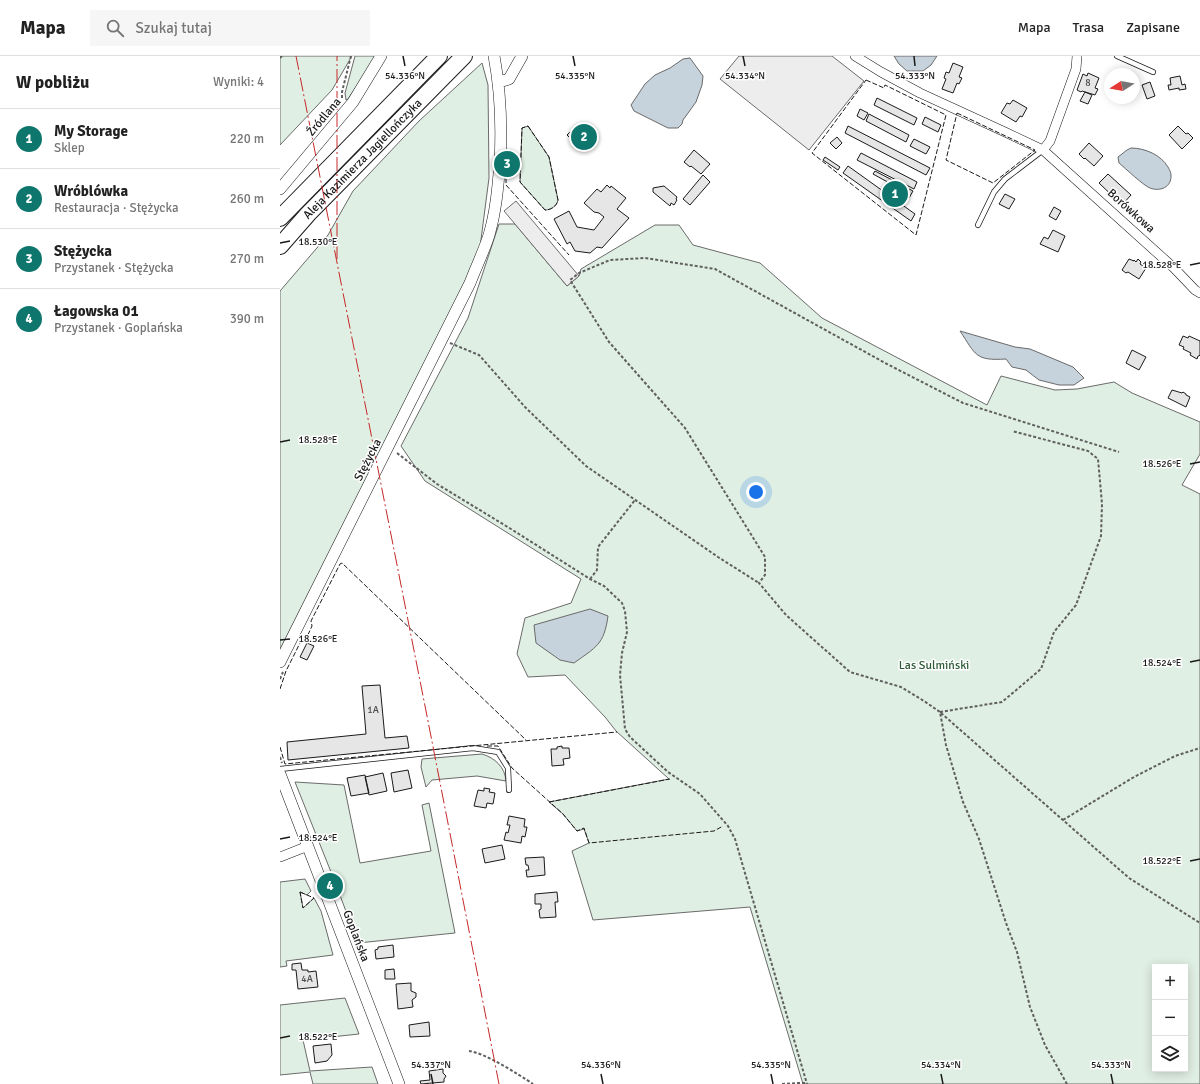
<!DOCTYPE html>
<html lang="pl">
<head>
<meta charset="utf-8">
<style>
  body { margin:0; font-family:Signika,sans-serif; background:#f6f6f6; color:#222 }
  .controls { position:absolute; right:12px; bottom:12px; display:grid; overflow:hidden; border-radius:0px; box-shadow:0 2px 10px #0003 }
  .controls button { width:36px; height:36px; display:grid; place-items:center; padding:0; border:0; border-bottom:1px solid #e0e0e0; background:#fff; color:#222; font:20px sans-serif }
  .compass { position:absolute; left:824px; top:12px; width:36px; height:36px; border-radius:50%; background:#fff; box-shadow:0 2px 10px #0003; rotate:259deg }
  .you { position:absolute; left:476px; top:436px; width:14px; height:14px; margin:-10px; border:3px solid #fff; border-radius:50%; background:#1a73e8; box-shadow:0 0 0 6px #1a73e833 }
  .badge { display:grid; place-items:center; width:26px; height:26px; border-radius:50%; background:#0f766e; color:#fff; font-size:13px; font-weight:700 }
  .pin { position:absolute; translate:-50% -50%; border:2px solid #fff; box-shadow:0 1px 4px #0006 }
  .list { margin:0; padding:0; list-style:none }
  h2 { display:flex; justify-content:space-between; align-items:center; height:52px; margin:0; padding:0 16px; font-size:17px }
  h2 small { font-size:13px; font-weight:400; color:#767676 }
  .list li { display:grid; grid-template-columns:26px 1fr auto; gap:12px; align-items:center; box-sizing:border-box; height:60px; padding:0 16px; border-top:1px solid #e0e0e0 }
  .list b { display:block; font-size:15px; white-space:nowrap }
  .list p { margin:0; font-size:13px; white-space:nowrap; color:#767676 }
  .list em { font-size:13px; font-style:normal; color:#767676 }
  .icon { flex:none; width:22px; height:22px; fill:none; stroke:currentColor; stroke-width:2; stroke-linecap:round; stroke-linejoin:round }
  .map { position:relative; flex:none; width:920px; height:1028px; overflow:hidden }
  header { display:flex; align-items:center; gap:24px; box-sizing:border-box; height:56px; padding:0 20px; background:#fff; border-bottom:1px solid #e0e0e0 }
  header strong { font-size:19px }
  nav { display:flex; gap:22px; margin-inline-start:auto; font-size:14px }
  .search { width:280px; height:36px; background:#f6f6f6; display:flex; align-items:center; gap:10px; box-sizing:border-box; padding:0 14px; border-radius:0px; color:#767676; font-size:15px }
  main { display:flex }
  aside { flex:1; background:#fff }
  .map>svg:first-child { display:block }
  .green { fill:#e0efe3; stroke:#6a6a6a; fill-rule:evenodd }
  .parking { fill:#ededed; stroke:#6a6a6a }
  .water { fill:#c6d2dc; stroke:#6a6a6a }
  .building { fill:#e6e6e6; stroke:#1a1a1a }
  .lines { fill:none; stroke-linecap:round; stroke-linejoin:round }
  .service-casing { stroke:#1a1a1a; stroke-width:6 }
  .minor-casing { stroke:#1a1a1a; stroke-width:10 }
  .tertiary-casing { stroke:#1a1a1a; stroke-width:12 }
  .motorway-casing { stroke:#1a1a1a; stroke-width:18 }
  .path { stroke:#5f5f5f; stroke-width:2; stroke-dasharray:3 2; stroke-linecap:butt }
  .service { stroke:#fff; stroke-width:4.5 }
  .minor { stroke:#fff; stroke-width:9 }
  .tertiary { stroke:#fff; stroke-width:11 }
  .motorway { stroke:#fff; stroke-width:16 }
  .fence { stroke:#1a1a1a; stroke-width:1; stroke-dasharray:5 2; stroke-linecap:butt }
  .power { stroke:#c62828; stroke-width:1; stroke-dasharray:14 3 2 3; stroke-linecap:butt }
  .ticks { fill:none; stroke:#1a1a1a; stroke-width:1.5 }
  .labels { text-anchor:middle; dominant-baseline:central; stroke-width:3; stroke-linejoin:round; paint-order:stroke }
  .number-label { font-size:10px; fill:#4d4d4d }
  .street-label { font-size:12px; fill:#1a1a1a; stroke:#fff }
  .park-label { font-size:12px; fill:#2b5a34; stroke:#fff }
  .ticks-label { font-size:10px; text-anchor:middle; fill:#1a1a1a; stroke:#fff; stroke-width:3; stroke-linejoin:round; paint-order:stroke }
</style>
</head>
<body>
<header>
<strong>Mapa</strong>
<div class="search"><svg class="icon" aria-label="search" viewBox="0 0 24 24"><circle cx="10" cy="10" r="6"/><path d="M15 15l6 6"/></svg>Szukaj tutaj</div>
<nav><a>Mapa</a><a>Trasa</a><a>Zapisane</a></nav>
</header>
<main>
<aside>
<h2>W pobliżu<small>Wyniki: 4</small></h2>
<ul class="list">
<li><span class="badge">1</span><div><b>My Storage</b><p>Sklep</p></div><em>220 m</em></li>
<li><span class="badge">2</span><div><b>Wróblówka</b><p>Restauracja · Stężycka</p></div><em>260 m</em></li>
<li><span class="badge">3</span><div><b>Stężycka</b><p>Przystanek · Stężycka</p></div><em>270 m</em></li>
<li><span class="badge">4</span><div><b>Łagowska 01</b><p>Przystanek · Goplańska</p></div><em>390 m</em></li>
</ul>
</aside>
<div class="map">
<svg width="920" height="1028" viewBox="0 0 920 1028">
  <rect width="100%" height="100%" fill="#fff"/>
  <!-- green -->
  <path class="green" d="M0,0h72l-20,34 -52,55z
    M75,0h22l-29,43 -2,1 -1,-7z
    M202,7l6,22 1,93 -10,77 -199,396v-360l48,-56 25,-44 66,-70z
    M248,70l21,31 9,43c-1,6 -7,10 -13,10l-25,-28 2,-54z
    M219,168h16l52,62 12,-10 2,-7 74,-44h24l14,20 67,18 62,55 165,87 14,-29 54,14 22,-1 37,-7 18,11 68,29v32l-18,31 18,9v590h-397l-53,-177 -157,13 -21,-69 17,-8 -5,-14 -7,2 -14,-17 -14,-12 120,-23 -53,-48 -11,-14 -40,-42 -37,2 -11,-23 8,-36 46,-15 10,-24 -156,-98 -24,-35 67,-128zM875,911h30v102h-30z
    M202,698c13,4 23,13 24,27l-29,-5 -45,4 -6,7 -5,-20 1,-8z
    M15,726l49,3 16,78 71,-12 -9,-46 7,-2 26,130 -97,10 -25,-66z
    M25,823l6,12 -4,4 -7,-3 3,16 11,-10 7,13 12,44 -47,6 1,5 -7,1v-85z
    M65,942l14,36 -56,6 7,31 62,-4 6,17h-65l-3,-12 -30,3v-70z"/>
  <!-- parking -->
  <path class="parking" d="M459,0h93l32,25 -55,69 -89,-71z
    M236,145l63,75 -12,10 -63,-75z"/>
  <!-- water -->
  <path class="water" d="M614,0h43l-6,9 -8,6h-16l-8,-7z
    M410,2l13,18 -1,9 -6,17 -13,18 -1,4 -4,4h-10l-34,-17 -3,-6 14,-21 10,-9 15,-7 13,-9z
    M851,92c14,0 30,7 37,19 1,2 3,5 3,8 1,12 -11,17 -21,13 -6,-2 -25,-20 -31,-25l-1,-6 9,-7z
    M680,275l55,16 15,2 43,18 11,11 -10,7h-15l-20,-5 -13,-10 -14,-3 -6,-8c-31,2 -30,-4 -46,-28z
    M310,553l18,7c-4,29 -12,31 -34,47l-14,-3 -24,-17 -2,-18z"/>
  <!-- building -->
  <path class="building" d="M673,7l10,4 -4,10 3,1 -3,6 -2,-1 -4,10 -11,-4 4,-10 -2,-1 2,-6 3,1z
    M808,17l11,5 -4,10 3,1 -3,6 -13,-4 -1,1 -4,-2 6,-16 4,2z
    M900,20l2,9 3,-1 1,5 -7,1v-2l-10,2 -1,-5h3l-1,-7z
    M870,26l5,14 -8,3 -5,-14z
    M805,36l7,3 -4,9 -8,-3z
    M597,42l40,20 -3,7 -40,-20z
    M733,44l14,8 -5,9 -2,-1 -4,6 -15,-9 6,-10 3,1z
    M580,53l8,4 -4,7 -7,-4z
    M589,58l40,21 -3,7 -40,-21z
    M645,61l16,8 -3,7 -16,-8z
    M302,68l12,11 -15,14 -5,-5 5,-4 -5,-5 -3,4 -4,-4 7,-7 2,2z
    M568,70l82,42 -4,7 -81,-42z
    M898,70l8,8 2,-1 5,5 -11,11 -13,-14z
    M557,81l5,6 -6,6 -6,-6z
    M634,83l16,8 -4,7 -16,-8z
    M809,87l14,13 -9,10 -9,-8 -1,1 -5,-5z
    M414,94l16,14 -9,10 -10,-8 -1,1 -6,-5z
    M581,97l56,29 -3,7 -57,-29z
    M545,101l15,10 -2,3 -15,-10z
    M568,110l67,48 -4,7 -68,-48z
    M595,115l38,20 -4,7 -8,-4 1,-2 -10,-5 1,-2 -20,-11z
    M828,118l23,21 -9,10 -23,-22z
    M423,119l7,7 -20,23 -7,-6z
    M327,129l3,3 1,-2 15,12 -9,11 12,9 -27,30 -5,-1 -7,6 -15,-2 -5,-9 -3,2 -13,-25 15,-8 8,16 17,3 10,-13 -5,-4 -5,-1 -10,-9 13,-14 4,3z
    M384,130l13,11 -1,2 1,1 -3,5 -3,-2 -1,3 -17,-14v-4z
    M725,138l10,5 -6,10 -10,-5z
    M774,151l7,4 -5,9 -7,-4z
    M773,174l12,6 -7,16 -18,-8 4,-7 4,2z
    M849,203l5,2v-1l2,2 2,-3 3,3 -1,2 6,4 -7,11 -11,-7 -2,1 -4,-3z
    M903,280l5,2 1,-2 11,5v14l-1,1h-1l-1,3 -7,-4 1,-2 -8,-4 1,-2 -5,-2z
    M852,294l14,7 -7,13 -13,-7z
    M892,334l10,3 1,-1 3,2v1l4,2 -4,10 -18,-9z
    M27,587l7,3 -7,14 -7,-3z
    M100,629l5,53 22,-2 2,12 -121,12 -1,-18 79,-8 -4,-48z
    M282,690v2h7l1,10 -7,1 1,6 -12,1 -1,-17h6v-2z
    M128,714l4,18 -18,4 -3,-19z
    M103,717l4,18 -18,4 -4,-18z
    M85,719l4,18 -18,3 -4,-18z
    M204,732l6,1 -1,3 6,1 -2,11 -6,-1 -1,5 -12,-2 4,-16 6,1z
    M229,760l16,3 -1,8h3l-2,10 -3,-1 -1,7 -17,-3 2,-8 2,1 2,-8h-3z
    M222,789l3,14 -20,4 -3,-14z
    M264,801l1,18 -18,2 -1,-7h3l-1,-5h-2l-1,-7z
    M277,836l1,10h-3l1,15 -16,1 -1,-8 2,-1v-5h-6v-10z
    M113,889l1,12 -18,2 -1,-9 3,-1v-2z
    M21,907l1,7h6v2l8,-1 2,16 -20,2 -2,-19h-4v-6z
    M114,913l1,10h-10v-9z
    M131,927v8l5,2v4l-4,3 1,7 -15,2 -2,-25z
    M149,966l1,14 -20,1 -1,-12z
    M51,988l1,11 -5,6 -12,2 -2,-17z
    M163,1013v4l3,3 -2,3v3l-23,2 -1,-3 10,-1 -1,-9z"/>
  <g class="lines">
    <!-- service casing -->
    <g class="service-casing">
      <path id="service" d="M837,0l36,16
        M698,169l16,-33 11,-13 38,-29
        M0,713l193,-21 25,4 10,16 1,22"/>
    </g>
    <!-- minor casing -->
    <g class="minor-casing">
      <path id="minor" d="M575,0l26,16 39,21 85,39 38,18 131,118 21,22 5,3
        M763,94l7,-9 26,-72 1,-13
        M0,801l28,-11"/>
    </g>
    <!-- tertiary casing -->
    <g class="tertiary-casing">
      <path id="tertiary" d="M219,26l10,-3 13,-23
        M0,133l73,-87 28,-46
        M0,606l190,-379c6,-16 14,-32 19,-48 7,-24 9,-48 11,-73 2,-37 1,-69 -6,-106
        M0,718l119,310"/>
    </g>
    <!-- motorway casing -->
    <g class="motorway-casing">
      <g id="motorway">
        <path d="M0,162l159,-162"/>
        <path id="s1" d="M0,190l28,-32 156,-158"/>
      </g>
    </g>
    <!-- path -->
    <path class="path" d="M0,2l2,-2
      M62,42v-6l9,-36
      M170,287l29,12 46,52 61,59 132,91 41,26
      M117,397l40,31 74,45 79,50 14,7 18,17 3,8 2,21 -5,21 -2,22 5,54 5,8 38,35 32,22 28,32 7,13 72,245
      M310,523l7,-9 1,-23 37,-47
      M0,623l3,-7
      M660,656l62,-10 39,-33 13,-37 22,-27 25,-69 1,-32 -4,-45 -10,-8 -76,-20
      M661,657l188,165 71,45
      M0,701l2,6
      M783,764l71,-43 41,-21 25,-8
      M189,995c16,2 49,23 64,33
      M502,1028l17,-1h8
      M787,1028l-22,-39 -15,-38 -13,-55 -11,-29 -27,-84 -16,-37 -17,-57 -6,-33 -16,-11 -23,-14 -51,-15 -64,-57 -27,-32 6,-8v-18l-80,-129 -76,-86 -39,-62 9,-7 31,-13 35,-2 70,11 172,95 76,39 156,49"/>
    <!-- service -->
    <use href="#service" class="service"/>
    <!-- minor -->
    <use href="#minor" class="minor"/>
    <!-- tertiary -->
    <use href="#tertiary" class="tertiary"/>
    <!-- motorway -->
    <use href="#motorway" class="motorway"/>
    <!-- fence -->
    <path class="fence" d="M586,24l18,8 1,-3 61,30 -30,120 -104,-82z
      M677,57l78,37 -42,33 -47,-23z
      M248,70l21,31 9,43c-1,6 -7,10 -13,10l-25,-28 2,-54z
      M226,122v7l63,70
      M0,633l6,-18 16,-32h4l6,-13 -1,-5 29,-57 2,-1 184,177
      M207,690h11l14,22 51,46 14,17 7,-3 5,15 125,-12 9,-5
      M0,691l5,17 332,-32
      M269,746l121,-23
      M20,836l14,6 -11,10z"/>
    <!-- power -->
    <path class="power" d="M16,0l131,660 72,368
      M57,203v-203"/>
  </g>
  <!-- ticks -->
  <path class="ticks" d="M123,0l2,10M293,0l2,10M463,0l2,10M634,0l1,10M0,187l10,-2M910,209l10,-2M0,386l10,-2M910,408l10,-2M0,584l10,-1M910,606l10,-2M0,783l10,-2M910,805l10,-2M0,982l10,-2M151,1018l2,10M321,1018l2,10M491,1018l2,10M661,1018l2,10M831,1018l2,10"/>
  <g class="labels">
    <!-- number labels -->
    <g class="number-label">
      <text x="808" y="27">8</text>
      <text x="93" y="654">1A</text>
      <text x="27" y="923">4A</text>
    </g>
    <!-- street labels -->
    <g class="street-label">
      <text transform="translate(44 61) rotate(-50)">Źródlana</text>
      <text stroke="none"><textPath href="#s1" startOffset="120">Aleja Kazimierza Jagiellończyka</textPath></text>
      <text transform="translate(851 155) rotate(42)">Borówkowa</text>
      <text transform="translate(88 404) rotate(-63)">Stężycka</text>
      <text transform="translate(76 880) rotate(69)">Goplańska</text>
    </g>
    <!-- park labels -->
    <g class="park-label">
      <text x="654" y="609">Las Sulmiński</text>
    </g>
  </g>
  <g class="ticks-label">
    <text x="125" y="23">54.336°N</text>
    <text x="295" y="23">54.335°N</text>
    <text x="465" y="23">54.334°N</text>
    <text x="635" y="23">54.333°N</text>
    <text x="38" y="189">18.530°E</text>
    <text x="882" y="212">18.528°E</text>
    <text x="38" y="387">18.528°E</text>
    <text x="882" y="411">18.526°E</text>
    <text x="38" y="586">18.526°E</text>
    <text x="882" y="610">18.524°E</text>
    <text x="38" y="785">18.524°E</text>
    <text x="882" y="808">18.522°E</text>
    <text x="38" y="984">18.522°E</text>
    <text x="151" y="1012">54.337°N</text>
    <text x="321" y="1012">54.336°N</text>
    <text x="491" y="1012">54.335°N</text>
    <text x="661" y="1012">54.334°N</text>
    <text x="831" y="1012">54.333°N</text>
  </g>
</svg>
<div class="controls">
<button>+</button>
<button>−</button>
<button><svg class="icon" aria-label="layers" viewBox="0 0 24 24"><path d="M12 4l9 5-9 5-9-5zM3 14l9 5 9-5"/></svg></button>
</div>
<svg class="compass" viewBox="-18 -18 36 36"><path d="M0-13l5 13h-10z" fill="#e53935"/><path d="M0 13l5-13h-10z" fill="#767676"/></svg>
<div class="you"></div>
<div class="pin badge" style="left:615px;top:138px">1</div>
<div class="pin badge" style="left:304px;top:81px">2</div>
<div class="pin badge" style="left:227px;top:108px">3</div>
<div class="pin badge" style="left:50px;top:830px">4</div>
</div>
</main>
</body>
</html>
